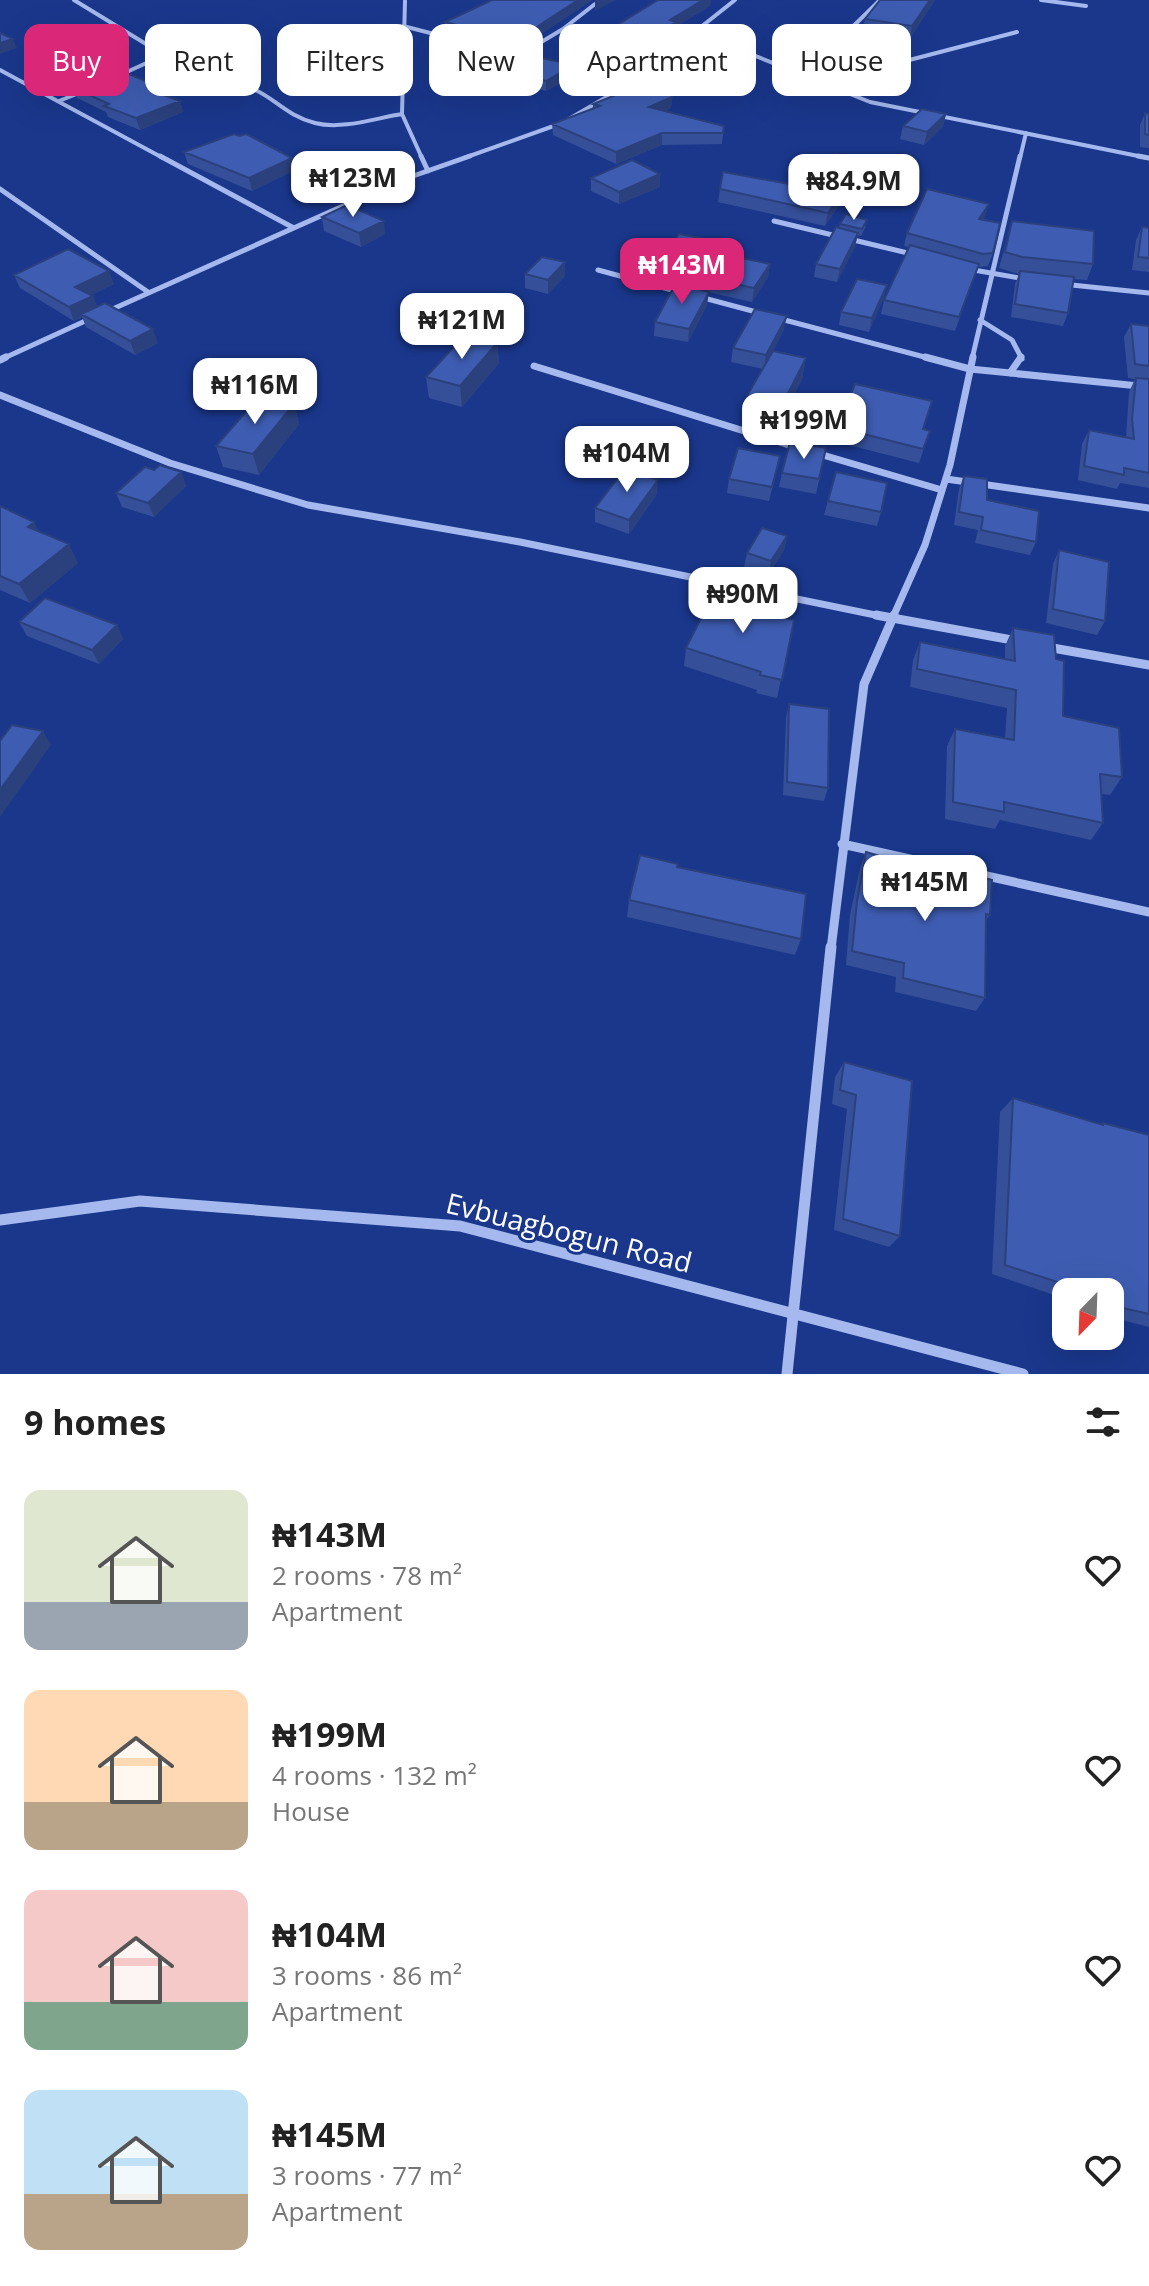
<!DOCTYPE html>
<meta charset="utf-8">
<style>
:root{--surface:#fff;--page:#f2f2f2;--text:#222;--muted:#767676;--accent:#db2777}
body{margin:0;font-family:"Open Sans",sans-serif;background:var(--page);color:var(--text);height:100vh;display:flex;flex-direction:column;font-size:30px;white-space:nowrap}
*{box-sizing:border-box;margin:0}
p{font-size:26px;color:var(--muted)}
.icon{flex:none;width:44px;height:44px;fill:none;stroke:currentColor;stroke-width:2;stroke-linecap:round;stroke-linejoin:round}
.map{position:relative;height:1374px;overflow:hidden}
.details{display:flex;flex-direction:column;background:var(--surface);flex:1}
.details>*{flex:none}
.banner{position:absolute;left:24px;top:24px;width:1102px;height:72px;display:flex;gap:16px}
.needle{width:52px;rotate:203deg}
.controls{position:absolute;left:1052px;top:1278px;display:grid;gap:16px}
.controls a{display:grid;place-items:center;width:72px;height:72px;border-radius:16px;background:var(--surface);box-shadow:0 8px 32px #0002;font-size:40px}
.price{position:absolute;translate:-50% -68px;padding:0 18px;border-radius:16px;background:#fff;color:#222;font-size:26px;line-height:52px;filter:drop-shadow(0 2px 4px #0008)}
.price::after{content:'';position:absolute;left:50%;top:48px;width:24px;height:18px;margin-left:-12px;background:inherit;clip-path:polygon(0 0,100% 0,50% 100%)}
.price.on{background:var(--accent);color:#fff}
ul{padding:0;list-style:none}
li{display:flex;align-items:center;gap:24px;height:200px;padding:0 24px}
li span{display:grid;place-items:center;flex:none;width:224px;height:160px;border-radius:16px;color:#555}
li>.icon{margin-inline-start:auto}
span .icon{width:96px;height:96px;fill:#fffc;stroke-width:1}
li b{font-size:34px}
h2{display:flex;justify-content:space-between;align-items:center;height:96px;padding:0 24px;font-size:34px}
.tag{padding:0 28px;border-radius:16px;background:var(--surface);box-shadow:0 8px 32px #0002;font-size:28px;line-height:72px}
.tag.on{background:var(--accent);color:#fff}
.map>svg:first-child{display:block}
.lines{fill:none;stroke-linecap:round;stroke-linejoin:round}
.minor-far4{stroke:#a5b9ee;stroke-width:4}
.minor-far3{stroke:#a5b9ee;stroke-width:5}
.minor-far2{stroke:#a5b9ee;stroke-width:7}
.minor-far1{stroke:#a5b9ee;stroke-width:9}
.minor{stroke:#a5b9ee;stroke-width:11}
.wall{fill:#355099}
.shaded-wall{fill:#2b417d}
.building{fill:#3e5db2;stroke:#2b417d;stroke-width:2}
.labels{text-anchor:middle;stroke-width:6;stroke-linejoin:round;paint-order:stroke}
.near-street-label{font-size:28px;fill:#fff;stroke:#1a378c}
</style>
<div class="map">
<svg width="1149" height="1374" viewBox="0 0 1149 1374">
<rect width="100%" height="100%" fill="#1a378c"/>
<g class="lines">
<!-- minor-far4 -->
<path class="minor-far4" d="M74,0l90,55 -46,21
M1041,0l45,6
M405,1l-3,113 20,44
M403,26l113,29
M696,32l174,70 278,56
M518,56l45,-27 32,-25
M564,68l65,16
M787,68l50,-26 43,-42
M0,70l163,88
M821,83l196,-51
M213,86c53,-9 59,26 102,37 27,7 61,-5 87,-9
M59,101l25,-10
M464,158l98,-35 67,-39 106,-84
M1020,158l6,-25"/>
<!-- minor-far3 -->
<path class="minor-far3" d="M160,156l132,71
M421,156l7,15
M1138,156l11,2
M0,189l148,103
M774,221l142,34
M968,269l57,10
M598,270l85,23
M1062,284l87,9
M700,297l60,16
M106,312l293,-131 71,-25
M777,318l155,41
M980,320l32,20 10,19
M2,359l92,-42
M972,359l48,-203"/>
<!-- minor-far2 -->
<path class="minor-far2" d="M925,357l45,12 179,18
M0,360l6,-3
M534,366l265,82
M1010,373l11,-16
M0,395l170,68 138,42 212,37 365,75
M816,453l126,37
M946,479l203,29
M893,617l32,-72 25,-80 23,-108"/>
<!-- minor-far1 -->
<path class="minor-far1" d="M876,615l142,26
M1047,647l102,18
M842,844l307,68
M831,949l33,-265 30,-69"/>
<!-- minor -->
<path class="minor" d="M0,1220l140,-19 320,25 563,148
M787,1374l44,-427"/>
</g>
<!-- wall -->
<path class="wall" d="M592,0l-75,50 -71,-18 -1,-10z
M880,0h55l-25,38 -47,-8 2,-11z
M710,6l-35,21v5l-46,32 -43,-9v-11z
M104,62l4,11 72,28 3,11 -43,18 -32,-13 -2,-5 -29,-14 -3,-9 -9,4 -12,-6 -4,-12z
M488,65l86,10 -28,16 -58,-16z
M631,95l41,2 -1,11 -6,3 59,15 -2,18 -60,1 -46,19 -63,-29 -1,-11 41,-15v-5z
M1145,113l4,1v34l-9,-1v-22z
M946,114l-3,12 -19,19 -24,-6 3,-13z
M184,152l111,18 -43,21 -64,-27z
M863,160l-2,12 -36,54 -107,-24 2,-13 91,-1z
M591,178l69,9 -41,17 -28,-13z
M989,204l-6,16 10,33 -5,13 -10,1 -23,64 -74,-17 3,-14 25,-53 -5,-1 3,-13z
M322,217l63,17 -24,13 -37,-16z
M1012,221l81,43 -6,16 -13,-1 -6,34 -5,13 -52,-9 4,-33 4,-10 -20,-6z
M840,224l26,2 -5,10 -3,-1 -3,11 -18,36 -23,-5 2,-13 23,-36z
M1142,227l7,1v44l-17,-2 4,-30z
M701,238l-1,11 70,15 -2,13 -16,25 -44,-10 -1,13 -19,37 -34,-6 1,-14 26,-38v-6l-22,-5 1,-13z
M525,274l40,2 -17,18 -23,-6z
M14,275l100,9 -23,11 2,1 4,11 61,36 -23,12 -49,-28 -4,-10 -8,4 -54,-33z
M887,285l-4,14 -14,33 -30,-7 2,-13z
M1131,324l18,2v162l-29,-5 -3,6 -39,-9 4,-36 7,-14 37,8 3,-46 6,-13 -7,-1 -4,-41z
M784,329l-11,22 33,7 -4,21 -24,47 -34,-9 3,-21 16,-27 -32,-7 2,-14z
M497,343l2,20 -37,44 -33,-9 -3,-21z
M847,403l83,28 -11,32 -82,-21 3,-14 5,-11h-2z
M294,404l5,20 -40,51 -36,-8 -7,-21z
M826,448l-10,46 -37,-7 3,-14z
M780,456l-11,45 -42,-8 2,-14z
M154,470l27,2 5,14 -32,31 -32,-10 -6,-14z
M836,472l45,40 -4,14 -53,-11z
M964,476l23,24 49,42 -6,13 -55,-12 3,-13 -24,-5 5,-36z
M657,494l-28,40 -34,-12v-14z
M0,506l39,26 39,31 -48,40 -30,-13z
M787,536l-3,14 -16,25 -24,-8 3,-14z
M1059,550l46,71 -8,14 -51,-12 7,-59z
M754,611l40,9 -17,78 -21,-5 1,-3 -73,-24 2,-18z
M19,622l98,3 6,14 -24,25 -72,-28z
M1013,628l43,31 7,57 59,61 -12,18 -9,-1 2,29 -12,17 -91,-20 -5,9 -50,-10 2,-73 8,-17 50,9 2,-30 -97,-21 3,-27 7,-18 85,17v-13z
M789,704l39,84 -4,13 -41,-6 3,-77z
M866,852l71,21 4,-7 49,49 -4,5 -1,78 -9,13 -81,-19 1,-15 -50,-12 4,-50 10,-47z
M677,867l124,72 -6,16 -168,-38 2,-17z
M844,1062l68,19 -12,155 -11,11 -55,-17 13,-121 -15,-5 3,-27z
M1013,1098l88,26 2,-1 46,12v192l-39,-10v-25h-44v7l-74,-25 8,-162z"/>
<!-- shaded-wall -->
<path class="shaded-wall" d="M578,0h14l-75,50v-10z
M597,0h19l-21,11v-10z
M703,0h8l-1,6 -35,21v5l-46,32 1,-11 40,-33z
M930,0h5l-25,38 2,-12z
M13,39l4,9 -17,6v-11z
M104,62l4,12 -43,19 -4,-12z
M574,65v10l-28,16v-10z
M167,90l3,11 -12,-8z
M672,97l-1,11 -22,10v-11z
M180,101l3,11 -43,18 -4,-12z
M946,114l-3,12 -19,19 3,-13z
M662,133v12l-46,19v-12z
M292,158l3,12 -43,21 -3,-13z
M863,160l-2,12 -36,54 3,-13z
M660,174v13l-41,17v-12z
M989,204l-4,13 -10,15 4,-13z
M384,221l1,13 -24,13 -2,-14z
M858,233l-3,13 -18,36 3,-13z
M565,262v14l-17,18v-14z
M770,264l-2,13 -16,25 2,-14z
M109,271l5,13 -34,16 -5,-13z
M887,285l-4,14 -14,33 3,-14z
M709,292l-2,13 -19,37 1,-13z
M93,296l5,14 -17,4 1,3 -8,4 -5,-14z
M787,316l-3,13 -20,40 2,-14z
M153,329l5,14 -23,12 -5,-14z
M497,343l2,20 -37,44 -2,-21z
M806,358l-4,21 -24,47 4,-21z
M294,404l5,20 -40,51 -6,-21z
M181,472l5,14 -32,31 -6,-14z
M658,480l-1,14 -28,40v-14z
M34,522l10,19 -16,-14z
M787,536l-3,14 -16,25 3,-14z
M69,544l9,19 -48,40 -11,-19z
M117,625l6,14 -24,25 -7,-14z
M43,731l8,14 -51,72v-27z"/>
<!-- building -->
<path class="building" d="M492,0h86l-61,40 -72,-18z
M658,0h45l-33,20 6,2 -46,31 -44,-9z
M880,0h50l-18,26 -47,-7z
M0,33l13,6 -13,4z
M509,51l65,14 -28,16 -58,-16z
M97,59l7,3 -43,19 -12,-6z
M117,69l50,21 -9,3 22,8 -44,17 -32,-12 5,-2 -35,-16z
M666,82l6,15 -23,10 75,19 -1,7h-61l-46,19 -64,-28 48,-18 -7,-2 30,-12 8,3z
M922,109l24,5 -19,18 -24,-6z
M1145,113l4,1v21l-4,-1z
M234,134l5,2 7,-2 46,24 -43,20 -65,-26z
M836,154l27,6 -35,53 -108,-24 3,-17 88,16z
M632,160l28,14 -41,18 -28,-14z
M927,189l62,15 -10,15 21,4 -7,30 -10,1 -76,-21z
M347,205l37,16 -25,12 -37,-16z
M846,214l21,6 -5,9 -22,-5z
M1012,221l82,10 -1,33 -71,-7 -17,-5z
M836,227l22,6 -18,36 -24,-5z
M1142,227l7,1v30l-11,-1z
M679,234l22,4 -6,10 75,16 -16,24 -72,-15 4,-7 -26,-6z
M910,245l69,19 -20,53 -75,-17z
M68,249l41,22 -34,16 18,9 -24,11 -55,-32z
M542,257l23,5 -17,18 -23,-6z
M1020,271l54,6 -6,36 -53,-9z
M857,279l30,6 -15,33 -31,-6z
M676,283l33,9 -20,37 -34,-7z
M105,303l48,26 -23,12 -49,-27z
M755,309l32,7 -21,39 -33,-7z
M1131,324l18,2v40l-14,-2z
M465,335l32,8 -37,43 -34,-9z
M773,351l33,7 -24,47 -35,-9z
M1136,378l13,1v94l-25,-5v7l-40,-9 5,-36 45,9 -2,-20z
M855,384l77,17 -9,28 7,2 -7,18 -83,-21 11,-24 -4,-1z
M259,397l35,7 -41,50 -37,-8z
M790,442l36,6 -7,31 -37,-6z
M738,448l42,8 -8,31 -43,-8z
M160,465l21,7 -33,31 -32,-10 29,-26 9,3z
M625,469l33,11 -29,40 -34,-12z
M836,472l51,11 -6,29 -53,-11z
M964,476l23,3v21l52,11 -3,31 -55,-12 2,-13 -24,-5z
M0,506l34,16 -6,5 41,17 -50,40 -19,-8z
M762,528l25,8 -16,25 -24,-8z
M1059,550l50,12 -4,59 -52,-12z
M716,589l40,12 -5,10 43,9 -12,60 -22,-5 1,-3 -75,-24z
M45,598l72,27 -25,25 -73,-28z
M1013,628l41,7 2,24 8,2 -1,55 56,12 3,49 -22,-3 3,49 -99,-21v10l-51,-10 2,-73 59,11 2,-50 -99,-21 3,-27 95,19z
M789,704l40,5 -1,79 -41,-6z
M12,725l31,6 -43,59v-49z
M866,852l74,22 1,-8 51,14 -2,35 -4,-1 -1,84 -82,-20 1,-15 -52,-12 5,-50z
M640,855l38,9 -1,3 129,27 -5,45 -172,-39z
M844,1062l68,19 -12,155 -57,-17 13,-124 -16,-5z
M1013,1098l90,27v-2l46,12v179l-39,-9v-13h-22l-83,-27z"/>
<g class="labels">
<!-- near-street labels -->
<g class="near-street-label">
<text transform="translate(569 1233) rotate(14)" y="10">Evbuagbogun Road</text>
</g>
</g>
</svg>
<div class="controls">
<a><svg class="needle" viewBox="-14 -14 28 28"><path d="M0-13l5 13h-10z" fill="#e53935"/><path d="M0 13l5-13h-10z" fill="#767676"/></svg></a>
</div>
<b class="price" style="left:353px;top:219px">₦123M</b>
<b class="price" style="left:854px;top:222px">₦84.9M</b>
<b class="price on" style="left:682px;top:306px">₦143M</b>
<b class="price" style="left:462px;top:361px">₦121M</b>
<b class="price" style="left:255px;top:426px">₦116M</b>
<b class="price" style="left:804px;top:461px">₦199M</b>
<b class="price" style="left:627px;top:494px">₦104M</b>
<b class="price" style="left:743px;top:635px">₦90M</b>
<b class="price" style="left:925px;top:923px">₦145M</b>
<div class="banner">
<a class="tag on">Buy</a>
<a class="tag">Rent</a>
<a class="tag">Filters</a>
<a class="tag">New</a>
<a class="tag">Apartment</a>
<a class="tag">House</a>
</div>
</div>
<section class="details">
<h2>9 homes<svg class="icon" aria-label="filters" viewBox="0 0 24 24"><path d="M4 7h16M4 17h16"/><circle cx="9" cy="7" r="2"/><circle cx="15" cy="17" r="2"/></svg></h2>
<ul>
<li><span style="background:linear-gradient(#dfe7d0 70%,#9aa5b1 0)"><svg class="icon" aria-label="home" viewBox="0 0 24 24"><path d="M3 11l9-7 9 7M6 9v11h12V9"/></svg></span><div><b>₦143M</b><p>2 rooms · 78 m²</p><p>Apartment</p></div><svg class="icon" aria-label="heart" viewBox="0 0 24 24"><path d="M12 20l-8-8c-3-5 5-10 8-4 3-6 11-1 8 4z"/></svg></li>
<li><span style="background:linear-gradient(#ffd9b3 70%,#b9a48a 0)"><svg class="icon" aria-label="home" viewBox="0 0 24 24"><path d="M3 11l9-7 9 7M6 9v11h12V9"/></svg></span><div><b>₦199M</b><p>4 rooms · 132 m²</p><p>House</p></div><svg class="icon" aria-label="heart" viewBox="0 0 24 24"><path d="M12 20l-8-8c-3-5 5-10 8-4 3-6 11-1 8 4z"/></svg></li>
<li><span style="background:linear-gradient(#f6c9c9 70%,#7fa58c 0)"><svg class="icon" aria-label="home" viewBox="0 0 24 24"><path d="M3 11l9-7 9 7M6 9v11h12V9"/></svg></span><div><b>₦104M</b><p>3 rooms · 86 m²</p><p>Apartment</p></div><svg class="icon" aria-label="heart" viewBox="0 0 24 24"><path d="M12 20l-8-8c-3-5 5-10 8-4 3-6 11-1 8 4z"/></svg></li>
<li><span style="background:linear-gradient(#bfe0f5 65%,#b9a48a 0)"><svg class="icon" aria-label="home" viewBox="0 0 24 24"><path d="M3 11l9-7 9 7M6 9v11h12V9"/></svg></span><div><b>₦145M</b><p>3 rooms · 77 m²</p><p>Apartment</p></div><svg class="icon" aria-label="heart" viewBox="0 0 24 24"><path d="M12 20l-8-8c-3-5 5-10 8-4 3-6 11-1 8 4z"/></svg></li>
</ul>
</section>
